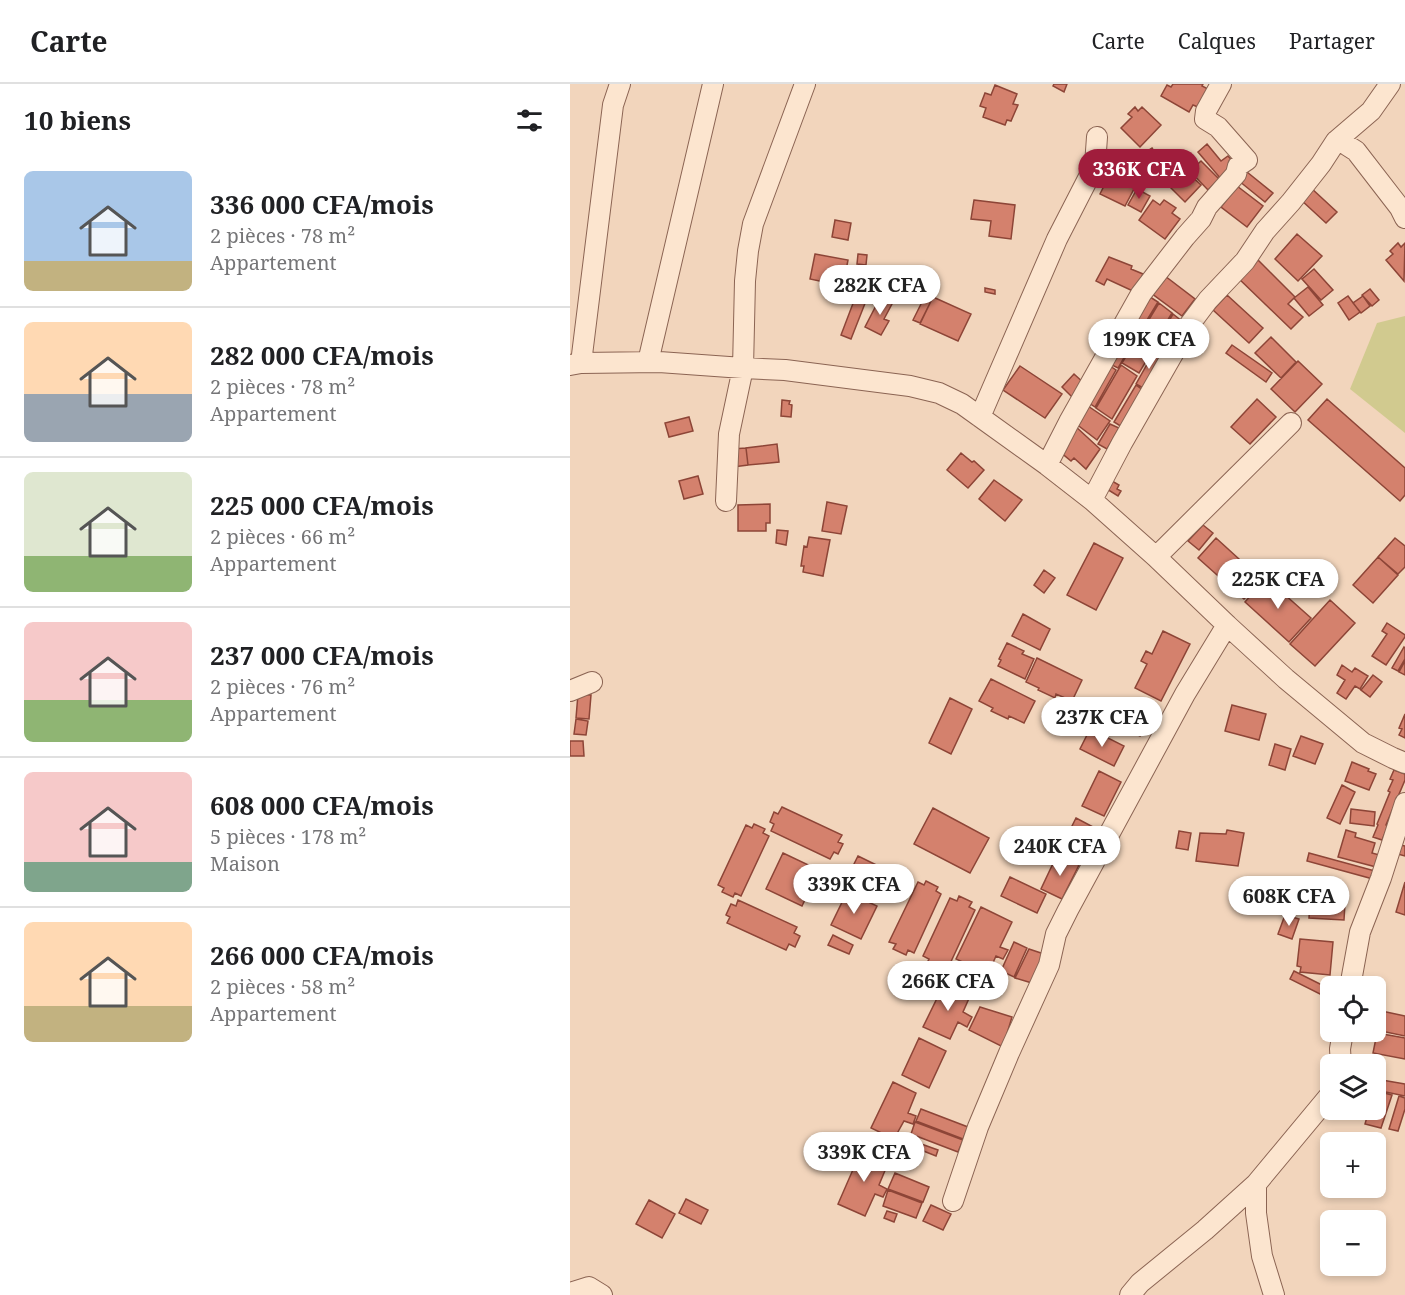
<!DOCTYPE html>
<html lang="fr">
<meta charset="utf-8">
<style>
:root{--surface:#fff;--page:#f6f6f6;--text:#202124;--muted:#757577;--line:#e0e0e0;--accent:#a01d3c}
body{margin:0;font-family:"Noto Serif",serif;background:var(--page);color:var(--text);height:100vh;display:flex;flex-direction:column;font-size:22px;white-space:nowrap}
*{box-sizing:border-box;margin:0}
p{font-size:20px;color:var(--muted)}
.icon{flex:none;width:33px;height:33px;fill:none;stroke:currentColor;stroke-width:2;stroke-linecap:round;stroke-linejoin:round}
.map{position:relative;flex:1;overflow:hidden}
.sheet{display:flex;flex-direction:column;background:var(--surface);width:570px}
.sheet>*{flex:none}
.tools{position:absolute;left:750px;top:892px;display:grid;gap:12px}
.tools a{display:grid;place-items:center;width:66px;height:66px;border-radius:9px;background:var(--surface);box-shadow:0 3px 9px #0003;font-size:30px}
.price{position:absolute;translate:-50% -51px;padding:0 14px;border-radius:21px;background:#fff;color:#222;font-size:20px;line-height:39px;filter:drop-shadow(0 2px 3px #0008)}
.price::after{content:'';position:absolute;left:50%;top:36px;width:18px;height:14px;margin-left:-9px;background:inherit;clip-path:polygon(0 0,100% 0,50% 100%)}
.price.active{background:var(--accent);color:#fff}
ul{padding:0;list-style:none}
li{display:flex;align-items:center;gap:18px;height:150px;padding:0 24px}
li+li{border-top:2px solid var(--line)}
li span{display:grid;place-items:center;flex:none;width:168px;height:120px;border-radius:9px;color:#555}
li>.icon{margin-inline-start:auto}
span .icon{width:72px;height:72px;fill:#fffc;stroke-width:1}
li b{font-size:26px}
h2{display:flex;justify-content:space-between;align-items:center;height:72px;padding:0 24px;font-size:26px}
header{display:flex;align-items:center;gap:36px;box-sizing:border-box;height:84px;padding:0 30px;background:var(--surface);border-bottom:2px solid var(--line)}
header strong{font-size:28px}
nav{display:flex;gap:33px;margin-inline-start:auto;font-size:21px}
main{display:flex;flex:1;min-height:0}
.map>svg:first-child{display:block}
.green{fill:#d1ca8f}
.building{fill:#d4816d;stroke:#8d4537;stroke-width:1.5}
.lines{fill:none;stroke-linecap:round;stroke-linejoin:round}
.minor-casing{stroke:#8b6453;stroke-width:22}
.minor{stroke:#fce5cf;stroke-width:20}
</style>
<header>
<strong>Carte</strong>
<nav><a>Carte</a><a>Calques</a><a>Partager</a></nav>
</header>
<main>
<section class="sheet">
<h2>10 biens<svg class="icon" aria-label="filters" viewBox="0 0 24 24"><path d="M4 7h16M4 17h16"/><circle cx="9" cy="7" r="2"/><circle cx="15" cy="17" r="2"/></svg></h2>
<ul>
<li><span style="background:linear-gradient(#a9c7e8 75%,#c2b280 0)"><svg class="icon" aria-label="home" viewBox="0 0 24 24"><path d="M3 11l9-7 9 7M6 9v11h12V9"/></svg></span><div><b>336 000 CFA/mois</b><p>2 pièces · 78 m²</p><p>Appartement</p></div></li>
<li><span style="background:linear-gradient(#ffd9b3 60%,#9aa5b1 0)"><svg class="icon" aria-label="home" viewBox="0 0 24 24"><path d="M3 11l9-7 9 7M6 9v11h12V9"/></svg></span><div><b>282 000 CFA/mois</b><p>2 pièces · 78 m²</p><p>Appartement</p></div></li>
<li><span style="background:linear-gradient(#dfe7d0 70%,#8fb573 0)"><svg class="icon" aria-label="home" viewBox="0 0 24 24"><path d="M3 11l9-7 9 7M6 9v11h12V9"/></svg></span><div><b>225 000 CFA/mois</b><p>2 pièces · 66 m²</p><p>Appartement</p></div></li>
<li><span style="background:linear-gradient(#f6c9c9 65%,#8fb573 0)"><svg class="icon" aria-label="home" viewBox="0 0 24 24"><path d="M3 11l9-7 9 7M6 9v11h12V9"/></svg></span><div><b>237 000 CFA/mois</b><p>2 pièces · 76 m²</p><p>Appartement</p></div></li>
<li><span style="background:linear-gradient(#f6c9c9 75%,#7fa58c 0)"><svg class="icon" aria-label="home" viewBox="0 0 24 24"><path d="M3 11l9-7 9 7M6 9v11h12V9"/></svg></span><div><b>608 000 CFA/mois</b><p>5 pièces · 178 m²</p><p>Maison</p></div></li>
<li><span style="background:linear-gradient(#ffd9b3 70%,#c2b280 0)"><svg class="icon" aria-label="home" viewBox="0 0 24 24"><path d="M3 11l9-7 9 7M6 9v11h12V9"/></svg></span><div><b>266 000 CFA/mois</b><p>2 pièces · 58 m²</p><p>Appartement</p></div></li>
</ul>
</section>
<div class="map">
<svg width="835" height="1211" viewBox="0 0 835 1211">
<rect width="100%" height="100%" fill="#f2d5bc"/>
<!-- green -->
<path class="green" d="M835,232v117l-55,-44 27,-66z"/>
<!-- building -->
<path class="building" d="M484,0h13l-3,8 -11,-6z
M603,0h30l-1,2 6,3 -10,18 -5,-2 -4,7 -28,-16 6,-11 4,2z
M425,1l22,9 -4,10 5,1 -7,16 -4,-1 -2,5 -22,-8 3,-9 -6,-2 5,-13 6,2z
M565,23l3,4 4,-4 19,18 -21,22 -19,-19 11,-11 -4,-3z
M637,60l14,17 7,-5 9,10 -16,13 -23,-27z
M582,64l6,10 -6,4 -6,-10z
M631,77l18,18 -11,11 -18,-19z
M610,80l4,4 -15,16 -4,-4z
M615,86l16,15 -16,17 -16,-16z
M677,88l26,21 -8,9 -26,-21z
M540,90l25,13 -10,19 -25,-12z
M667,102l26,20 -16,21 -26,-20z
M740,103l27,25 -11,11 -26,-24z
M567,105l13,7 -9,16 -13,-7z
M404,116l41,5 -4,34 -22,-3 2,-15 -20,-2z
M583,116l7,5 4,-5 12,8 -4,5 8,6 -15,20 -26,-19z
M265,136l16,3 -3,17 -16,-3z
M727,150l25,22 -24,25 -23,-22z
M828,159l3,4 4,-4 -1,38 -18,-21 7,-6 -3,-3z
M245,170l33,6 -5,26 -33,-7z
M288,170l9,1 -1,10 -9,-1z
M684,172l41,41 -7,7 15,13 -12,12 -56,-54z
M539,173l23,9 -1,3 12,5 -8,18 -28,-13 -3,6 -8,-4z
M280,183l7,2 -3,9 -7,-2z
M744,185l19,21 -12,10 -19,-21z
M287,187l18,7 -24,61 -10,-4 19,-50 -8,-3z
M595,192l30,23 -13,17 -31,-23z
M738,203l15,18 -14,11 -15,-18z
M415,204l10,2v4l-10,-2z
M800,205l9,11 -7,6 -10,-11z
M356,210l7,3 -13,26 -7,-3z
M577,211l11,7 -17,28 -10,-7z
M657,211l36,33 -14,15 -36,-33z
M311,212l12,6 -9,17 5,2 -8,14 -16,-8z
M778,212l12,16 -11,8 -11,-17z
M793,212l7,10 -9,7 -8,-10z
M363,213l38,17 -13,27 -38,-17z
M589,219l13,10 -12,20 -1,-1 -5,8 -12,-9z
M603,230l10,8 -16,28 -8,-7 4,-8 -1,-2z
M558,246l9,5 -19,33 -10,-5z
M701,253l25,25 -15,16 -26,-25z
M567,254l17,10 -15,25 -17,-10z
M662,261l40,28 -6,9 -40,-29z
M584,268l9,4 -18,33 -9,-5z
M728,277l24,23 -27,28 -24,-23z
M537,280l9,6 -21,37 -9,-6z
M551,281l16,11 -25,43 -16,-11z
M450,282l42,28 -17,24 -42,-28z
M504,290l11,10 -12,14 -11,-11z
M566,301l8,6 -22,36 -8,-5z
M687,315l19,18 -26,27 -19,-17z
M757,315l78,69v27l-5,6 -92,-81z
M212,316l8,1 -1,3 3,1 -1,12 -10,-1z
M515,320l25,17 -13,19 -22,-17z
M119,333l4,14 -24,6 -4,-14z
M540,340l9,4 -12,21 -9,-5z
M504,341l26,24 -14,20 -12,-11 -3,3 -12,-10z
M207,360l2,18 -31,3 -2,-17z
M176,364l2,17 -15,2 -2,-18z
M391,369l11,9 2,-1 10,9 -16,18 -21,-18z
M128,392l5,18 -19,5 -5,-18z
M424,396l28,20 -17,21 -26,-22z
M542,397l7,4 -2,4 4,2 -3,5 -16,-10z
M257,418l20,4 -6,28 -19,-3z
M200,420v19h-4v8h-28v-26z
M633,441l10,8 -14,17 -11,-9z
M207,446l11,1 -2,14 -10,-2z
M239,453l21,3 -7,36 -20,-4 1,-6h-3l3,-20 3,1z
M646,454l46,42 -18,19 -46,-41z
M825,454l10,8v21l-7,7 -20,-17z
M524,459l29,15 -27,52 -29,-15z
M808,473l20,18 -25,28 -20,-18z
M474,486l11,8 -11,15 -10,-8z
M696,494l45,40 -22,24 -44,-40z
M760,516l25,23 -40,43 -25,-22z
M453,530l27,15 -10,21 -28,-14z
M817,539l18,12v2l-19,28 -14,-9 15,-22 -5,-3z
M593,547l27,13 -29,57 -26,-13 12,-24 -6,-3 5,-10 6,3z
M437,559l17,8 -2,3 12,5 -9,20 -27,-13 3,-6 -2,-1z
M834,563l1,1v11l-7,12 -6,-3z
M467,574l45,22 -10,21 -16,-7 -1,4 -17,-8 1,-2 -13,-6z
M835,577v14l-6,-3z
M772,581l10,7 3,-4 13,8 -8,13 -5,-3 -9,13 -9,-6 8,-13 -8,-5z
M803,591l9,7 -12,15 -9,-7z
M421,595l44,22 -11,22 -15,-7 -1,3 -17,-8 2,-3 -14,-7z
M8,610l13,1 -2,24 -13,-1z
M380,614l22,11 -21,45 -22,-11z
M662,621l34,9 -7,26 -34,-9z
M559,624l20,8 -9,20 -20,-9z
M835,630v24l-6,-3 3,-6 -3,-1z
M6,635l12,2 -2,14 -12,-1z
M520,645l34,17 -10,20 -34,-17z
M731,652l22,8 -8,20 -22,-8z
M0,657h13l1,15h-14z
M705,660l16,5 -6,21 -16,-5z
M782,678l17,7 -1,2 8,3 -7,16 -24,-9z
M824,686l11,4v6l-19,45 2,1 -6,14 -9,-3 5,-12 -1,-1 13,-32 -2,-1 5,-11 -3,-1z
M529,687l22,11 -17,34 -22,-10z
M772,701l13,7 -15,32 -13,-6z
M212,723l60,28 -4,7 5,2 -5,10 -4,-2 -4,7 -59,-28 3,-7 -4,-2 4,-10 4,2z
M363,724l56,30 -19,35 -56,-29z
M781,725l24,3 -1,14 -24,-3z
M506,734l21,11 -17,34 -21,-11z
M184,740l11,5 -2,4 6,3 -28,60 -6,-3 -2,4 -11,-5 2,-4 -6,-3 28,-60 6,3z
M657,746l17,3 -6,33 -42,-5 4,-28 26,1z
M776,746l10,3 -1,4 20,6 -3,10 11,3 -3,12 -42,-11z
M609,747l12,2 -3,17 -12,-2z
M826,760l9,2v10l-11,-3z
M213,769l36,17 -17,36 -36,-17z
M739,769l66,18 -2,8 -66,-18z
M487,771l22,10 -17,34 -21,-10z
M288,772l37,18 -13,28 -38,-18z
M440,793l36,17 -9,19 -36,-17z
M356,797l12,6 -2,4 5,3 -27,59 -6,-3 -2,5 -13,-6 3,-5 -7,-2 29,-60 6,3z
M835,798v33l-9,-3z
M277,808l30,14 -16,33 -30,-14z
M389,812l13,6 -3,5 6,3 -27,58 -6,-3 -3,6 -13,-6 3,-6 -6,-3 27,-58 7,3z
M168,816l59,27 -3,6 6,3 -5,11 -6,-3 -3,6 -59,-27 3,-6 -4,-2 5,-11 5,2z
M740,817l35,2 -1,17 -35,-2z
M411,823l31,15 -12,25 8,3 -5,9 -7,-3 -8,18 -32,-15z
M715,831l14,4 -7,20 -14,-5z
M263,851l20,10 -4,9 -21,-9z
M730,855l33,3 -3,33 -30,-3 1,-5 -4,-1z
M444,858l13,6 -13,29 -13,-6z
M459,865l15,5 -12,29 -17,-5z
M724,887l36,18v10l-40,-20z
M374,900l26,12 -7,16 9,5 -5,10 -9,-5 -8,17 -27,-12z
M410,923l32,10 -9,30 -34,-17z
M807,926l28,6v20l-29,-6z
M807,949l28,5v21l-32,-6z
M349,954l27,13 -17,37 -27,-13z
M806,995l29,5v12l-29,-6z
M323,998l23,11 -8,20 8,3 -3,8 -9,-3 -10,18 -23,-11z
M806,1007l16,4 -11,33 -16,-4 4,-14h7z
M829,1012l6,2v11l-7,22 -9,-2z
M351,1025l47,18 -5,12 -47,-18z
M345,1038l48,18 -5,12 -47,-18z
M343,1057l25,9 -2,6 -25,-10z
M292,1065l27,12 -10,24 8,4 -4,8 -8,-3 -10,22 -27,-12z
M325,1089l34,14 -6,15 -35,-13z
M318,1106l34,13 -6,15 -33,-12z
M116,1115l22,11 -7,14 -22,-11z
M79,1116l26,14 -13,24 -26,-14z
M361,1121l20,9 -8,16 -20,-9z
M317,1127l10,3 -3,8 -10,-4z"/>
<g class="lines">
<!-- minor casing -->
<g class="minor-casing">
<path id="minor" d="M766,57l35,-30 19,-27
M78,278l65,-278
M11,279l32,-258 7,-21
M0,281l11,-2 78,-1 84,6 42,2 125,16 29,7 23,11 85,61 45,35 64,57 71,68 59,54 77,64 30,15 12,5
M410,333l77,-178 38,-74 2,-28
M477,381l22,-43 72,-128 44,-57 16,-18 6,-12 29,-33 2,-8 9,-6 -29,-33 -13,-8 1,-8 15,-27
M522,416l30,-57 68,-119 18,-24 37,-39 20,-30 26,-29 30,-38 15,-23 9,3 11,7 44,57 5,10
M156,417l3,-67 14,-66 2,-87 3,-30 5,-27 52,-140
M586,473l135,-134
M0,607l22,-9
M780,903l10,-55 21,-54 24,-75
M771,981l-1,-16 3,-17
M686,1100v29l6,43 12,39
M383,1117l25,-74 31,-74 40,-88 7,-31 12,-24 117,-216 42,-69
M1,1211l2,-3 16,-5 13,8
M560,1211l10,-12 65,-53 51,-46 74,-89"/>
</g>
<!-- minor -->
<use href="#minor" class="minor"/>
</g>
</svg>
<div class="tools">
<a><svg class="icon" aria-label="locate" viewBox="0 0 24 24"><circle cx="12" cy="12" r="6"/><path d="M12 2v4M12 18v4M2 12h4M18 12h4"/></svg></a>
<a><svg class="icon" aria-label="layers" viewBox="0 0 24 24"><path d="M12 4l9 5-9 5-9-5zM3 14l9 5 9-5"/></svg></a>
<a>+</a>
<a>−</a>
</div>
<b class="price active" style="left:569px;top:116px">336K CFA</b>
<b class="price" style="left:310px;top:232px">282K CFA</b>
<b class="price" style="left:579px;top:286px">199K CFA</b>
<b class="price" style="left:708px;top:526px">225K CFA</b>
<b class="price" style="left:532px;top:664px">237K CFA</b>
<b class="price" style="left:490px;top:793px">240K CFA</b>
<b class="price" style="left:284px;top:831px">339K CFA</b>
<b class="price" style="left:719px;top:843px">608K CFA</b>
<b class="price" style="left:378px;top:928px">266K CFA</b>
<b class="price" style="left:294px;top:1099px">339K CFA</b>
</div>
</main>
